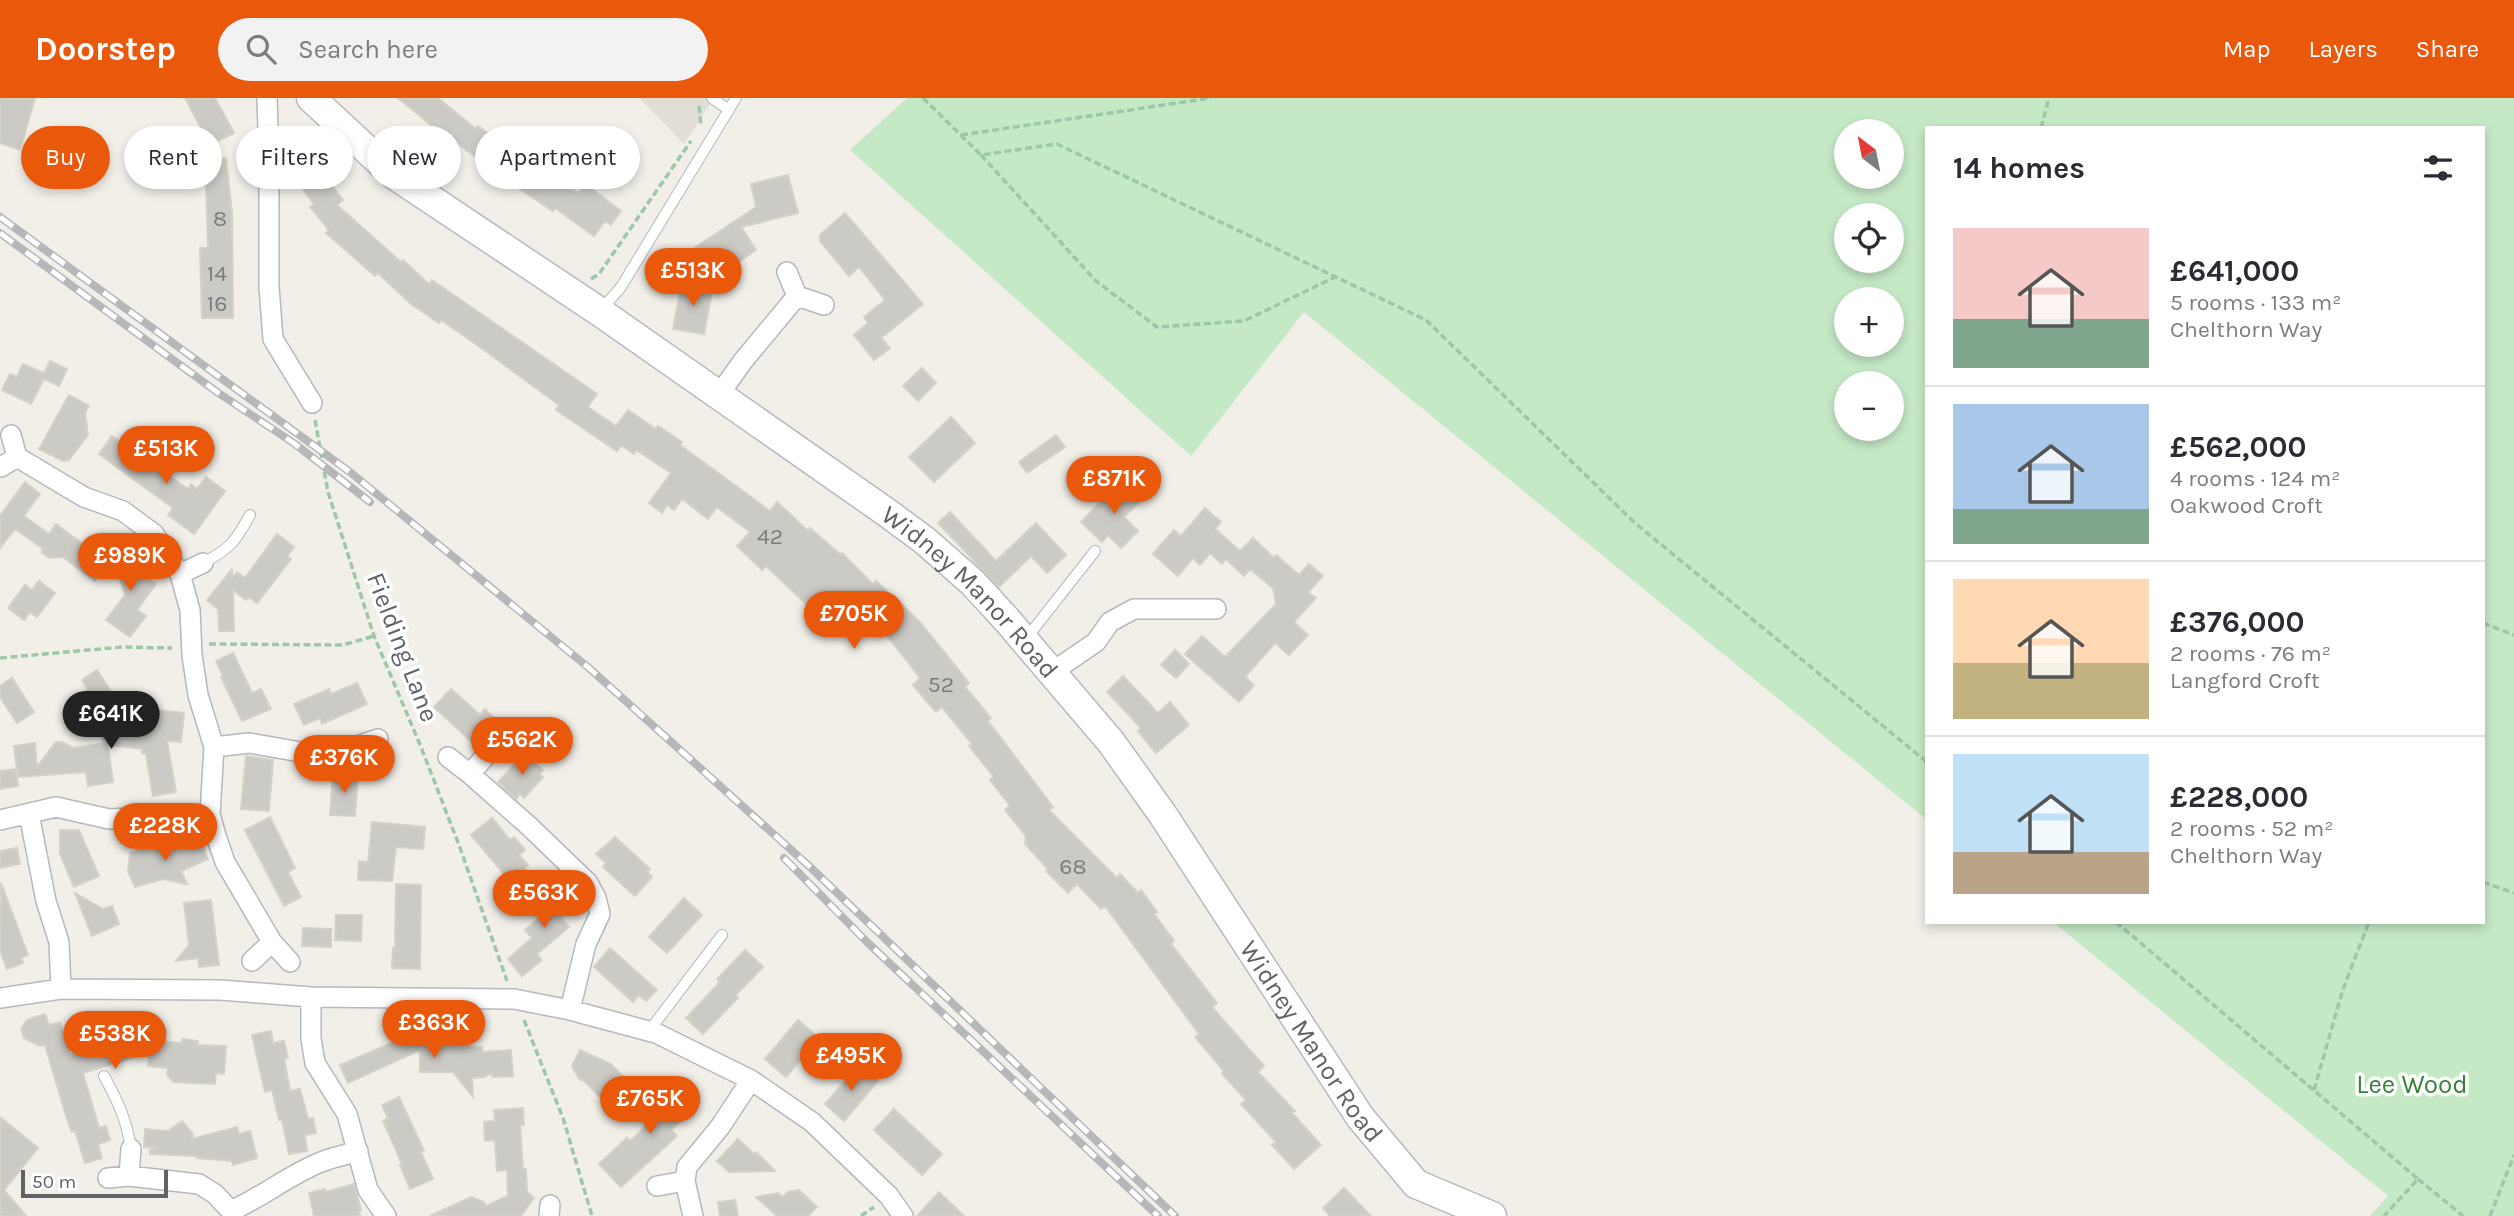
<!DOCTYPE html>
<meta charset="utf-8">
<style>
:root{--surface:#fff;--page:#f2f2f3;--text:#2b2b33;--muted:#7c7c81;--line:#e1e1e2;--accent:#ea580c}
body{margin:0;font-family:Karla,sans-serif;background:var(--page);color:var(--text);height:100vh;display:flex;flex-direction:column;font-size:26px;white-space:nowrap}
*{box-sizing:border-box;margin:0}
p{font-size:23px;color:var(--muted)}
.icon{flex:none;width:38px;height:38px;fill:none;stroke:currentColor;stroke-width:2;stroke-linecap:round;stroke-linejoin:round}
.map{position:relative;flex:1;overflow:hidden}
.sheet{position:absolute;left:1925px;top:28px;width:560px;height:798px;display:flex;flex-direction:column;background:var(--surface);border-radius:0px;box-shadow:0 4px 10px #0003}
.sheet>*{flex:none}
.hud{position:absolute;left:21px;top:28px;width:665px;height:63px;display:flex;gap:14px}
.needle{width:46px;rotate:328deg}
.controls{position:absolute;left:1834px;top:21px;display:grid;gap:14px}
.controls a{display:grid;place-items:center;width:70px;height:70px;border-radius:50%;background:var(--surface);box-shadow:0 4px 10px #0003;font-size:35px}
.scale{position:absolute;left:21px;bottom:18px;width:147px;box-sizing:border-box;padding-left:7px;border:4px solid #5f6368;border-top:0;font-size:19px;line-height:24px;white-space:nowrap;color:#5f6368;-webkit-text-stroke:5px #fff;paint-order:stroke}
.price{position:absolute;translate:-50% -60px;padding:0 16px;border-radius:24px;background:var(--accent);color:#fff;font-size:23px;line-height:46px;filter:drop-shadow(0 2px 4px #0008)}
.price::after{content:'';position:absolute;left:50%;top:42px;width:21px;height:16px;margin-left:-10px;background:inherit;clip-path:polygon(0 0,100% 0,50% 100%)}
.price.current{background:#222;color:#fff}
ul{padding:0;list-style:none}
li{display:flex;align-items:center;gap:21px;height:175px;padding:0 28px}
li+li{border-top:2px solid var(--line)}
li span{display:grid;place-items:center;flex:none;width:196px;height:140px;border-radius:0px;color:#555}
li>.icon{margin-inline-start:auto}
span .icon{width:84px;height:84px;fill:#fffc;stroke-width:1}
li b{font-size:30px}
h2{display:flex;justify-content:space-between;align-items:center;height:84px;padding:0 28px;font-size:30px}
.tag{padding:0 24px;border-radius:32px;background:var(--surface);box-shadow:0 4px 10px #0003;font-size:24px;line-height:63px}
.tag.current{background:var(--accent);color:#fff}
header{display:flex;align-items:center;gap:42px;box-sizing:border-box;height:98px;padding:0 35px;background:var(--accent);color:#fff}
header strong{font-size:33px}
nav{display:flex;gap:38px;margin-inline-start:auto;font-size:24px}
.search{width:490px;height:63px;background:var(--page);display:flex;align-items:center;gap:18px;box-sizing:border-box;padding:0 24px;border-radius:38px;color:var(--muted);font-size:26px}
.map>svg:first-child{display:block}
.education{fill:#e1ded6}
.green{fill:#c5e8c5;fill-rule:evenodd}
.building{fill:#cccac5;stroke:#d6d1c6;stroke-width:2}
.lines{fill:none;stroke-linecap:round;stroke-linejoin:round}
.lane-casing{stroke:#b5b8bc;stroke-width:12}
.street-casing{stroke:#b5b8bc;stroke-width:22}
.secondary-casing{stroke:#b6babf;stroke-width:31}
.path{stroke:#9cc7a9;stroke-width:3.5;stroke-dasharray:7 3.5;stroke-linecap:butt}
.lane{stroke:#fff;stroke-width:10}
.street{stroke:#fff;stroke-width:19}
.secondary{stroke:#fff;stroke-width:28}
.rail-casing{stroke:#b6b7b8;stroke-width:8}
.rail{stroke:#fff;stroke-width:5;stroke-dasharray:16;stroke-linecap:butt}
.labels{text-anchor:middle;stroke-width:7;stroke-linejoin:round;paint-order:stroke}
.number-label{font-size:23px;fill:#7a7d7f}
.street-label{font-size:26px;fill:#5f6368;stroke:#fff}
.park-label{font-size:26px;fill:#348238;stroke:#fff}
</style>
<header>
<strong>Doorstep</strong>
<div class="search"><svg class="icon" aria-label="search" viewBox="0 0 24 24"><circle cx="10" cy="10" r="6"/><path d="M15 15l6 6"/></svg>Search here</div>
<nav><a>Map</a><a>Layers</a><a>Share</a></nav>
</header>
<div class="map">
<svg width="2514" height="1118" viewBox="0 0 2514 1118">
<rect width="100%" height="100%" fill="#f1efe8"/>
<!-- education -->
<path class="education" d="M639,0h75l-30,46z"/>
<!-- green -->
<path class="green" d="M907,0h1607v1118h-144l18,-20 -335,-274h430v-794h-556v692l-623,-508 -113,144 -341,-306zM1846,33h46v46h-46zM1846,117h46v46h-46zM1846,201h46v46h-46zM1846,285h46v46h-46z"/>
<!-- building -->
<path class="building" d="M0,0h35l-15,52 -20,-7z
M185,0h30l19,35 -24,12z
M398,0h40l38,31 2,-3 53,40 3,-5 44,32 7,-9 36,27 -10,14 -6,-4 -11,15 -39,-28 -2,3 -44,-29 -55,-41 -2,1z
M226,60l6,54 1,106h-31l-2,-70h8l-2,-65 -3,-23z
M317,76l8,11 4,-3 14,18 -6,5 64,57 2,-2 26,24 3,-4 165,114 -9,13 28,19 12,-16 28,19 2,-3 24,16 -2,3 90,66 7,-9 31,29 2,-3 31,27 1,-2 31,31 3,-3 44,41 49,61 -4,4 26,31 -3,3 65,86 -4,3 68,68 3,-4 18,19 3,-3 16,22 -3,2 20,27 -3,3 46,59 -5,4 52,59 -6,6 37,39 -3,2 29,32 -27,24 -22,-24 4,-3 -35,-38 5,-4 -24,-26 2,-3 -29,-34 4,-3 -94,-128 -4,3 -24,-25 -9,9 -22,-22 2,-2 -23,-25 1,-8 -21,-26 5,-4 -20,-26 4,-3 -25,-31 3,-2 -30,-37 -6,5 -23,-27 7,-7 -35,-45 -4,4 -40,-37 -19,19 -56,-53 -4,4 -25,-24 13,-14 -33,-25 -9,12 -26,-20 -8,11 -7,-5 -5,8 -13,-10 22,-30 -35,-23 -2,4 -13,-9 -4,6 -61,-41 3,-5 -86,-63 -32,-22 -2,3 -28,-19 -33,-31 -3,3 -49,-43 3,-3 -19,-23 4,-3 -13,-17z
M788,77l10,38 -57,14 15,23 -43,30 -20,-31 63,-42 -5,-23z
M845,115l78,91 -42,34 9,10 -16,12 -20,-25 14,-12 -4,-6 21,-17 -26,-33 -10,9 -29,-35v-6z
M682,184l31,5 -9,47 -31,-5z
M50,263l17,8 -8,17 -15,-7 -13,25 -29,-14 8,-16 7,3 6,-13 21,9z
M922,270l14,15 -18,18 -15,-15z
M69,297l20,11 -4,7 3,22 -19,25 -6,1 -24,-12z
M951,319l24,26 -41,39 -25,-25z
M1056,337l9,12 -38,26 -8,-11z
M112,338l76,53 3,-5 6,5 9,-12 19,14 -31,43 -26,-19 5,-7 -74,-54z
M1121,383l20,19 -17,17 14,14 -17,17 -13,-13 -6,7 -21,-20z
M25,384l15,12 -16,22 25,18 7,-10 52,39 -13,18 -32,-24 -13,1 -8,-5v-5l-27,-19 -15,19v-32z
M1205,410l16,14 -6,7 25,22 13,-13 21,20 2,-3 23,20 10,-11 14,12 -15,16 8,6 -22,24 14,13 -19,20 -14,-12 -30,34 9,8 -15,17 -54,-48 17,-18 23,21 51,-53 -3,-16 -23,-19 -6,7 -18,-17 -4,5 -12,-11 -10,12 -7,-7 -15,18 -25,-22 21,-24 7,6z
M950,414l46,49 40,-38 30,32 -19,18 -16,-17 -32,31 -61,-64z
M277,436l17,13 -7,9 4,3 -34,44 -8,-6 -3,3 -13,-10 1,41h-15l-1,-22 -11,-9 25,-31v9l5,-6 8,6z
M124,449l16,12 -6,8 22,17 -19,26 9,6 -16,21 -24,-17 19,-25 -14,-45 7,5z
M39,483l16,12 -18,24 -7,-5 -6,8 -16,-12 17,-23 7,5z
M1175,552l14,14 -13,14 -15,-13z
M233,555l19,40 9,-4 10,20 -29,12 -21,-44 2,-1 -7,-15z
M97,572l17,26 -27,17v-25l-5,-8z
M1123,578l35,37 12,-11 19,23 -33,28 -18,-22 3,-3 -34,-36z
M12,580l22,34 -17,11 -17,-26v-11z
M357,585l10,21 -45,20 -2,-6 -16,7 -10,-21 35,-15 2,5z
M451,591l29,26 5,-6 12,12 -22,24 -41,-38z
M156,612l28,3 -3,29 -14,-1 9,51 -23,4 -7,-42 -4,-1v-4l-34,-4 5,37 -25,4 -2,-14 -68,5 -4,-31 21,-3 2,24 19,-25h6l11,6 32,-5 -17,-28 66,9z
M525,655l18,17 -4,4 4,3 -19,21 -4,-4 -4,5 -18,-17z
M246,658l27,4 -4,51 -28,-2z
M16,671l2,17 -18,3v-18z
M333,675l25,2 -3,41 -25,-1z
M270,719l25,51 -7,4 13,25 -17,9 -39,-76z
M492,720l18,22 4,-3 11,13 -6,5 9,10 -4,3 5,6 -15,12 -43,-51z
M372,724l53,5 -2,22 -27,-2 -4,34 -34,-1 1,-19 9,1z
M60,732h19l20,46 -25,11 -14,-33z
M615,739l35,32 -3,3 5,5 -17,19 -32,-29 3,-4 -10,-9z
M199,740l9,21 -27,12 6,13 -24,-5 -28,8 -7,-16 2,-18 17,-6 2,4 21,-8 3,6z
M17,750l3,16 -20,4v-17z
M1,785l27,72 -7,3 2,5 -16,6 -7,-19z
M396,786l25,1 -1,84 -28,-1 1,-20h2z
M574,790l8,11 -21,19 8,9 -32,27 5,6 -20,16 -14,-17 24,-21 -7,-8 16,-14 -6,-8 18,-16 7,8z
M75,795l28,16 9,-3 7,18 -27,12z
M684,800l18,17 -35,38 -18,-16z
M211,802l8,65 -20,2 -1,-9 -22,3 13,-16 -5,-42z
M336,817h26l-1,26 -26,-1z
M303,830l28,1v18l-29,-1z
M610,850l47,42 -11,11 -7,-6 -6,7 -39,-35z
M745,852l18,17 -28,29 3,2 -35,36 -17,-16 34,-36 -3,-3z
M45,916l4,11 11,-3 10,33 48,-13 -3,-10 15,-4 3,11 49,4v-4l16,2 -1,4 29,1 -2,28 -8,-1 -1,11 -42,-2 -6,-7 1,-7 -20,-2 1,-13 -66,20 16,55 7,-2 4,14 -12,4 4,14 -17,5 -10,-32 -3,1 -5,-13 -22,-74 -5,1 -16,-8 -3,-9 6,-9z
M798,922l21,18 -33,39 -21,-18z
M402,929h18v19l62,1v5l29,-2 2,26 -21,1v-4l-8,4 -12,1 1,19 -20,-25h-33v-22l-72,33 -8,-18 63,-27z
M271,933l2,12 11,-2 4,17h-4l6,33 10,-2 8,30 5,-1 3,15 -11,2 2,16 -18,3 -7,-34h-3l-7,-30 -7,2 -13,-57z
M580,952l31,14 23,24 -21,22 -29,-29 -5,-2 -7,-13z
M859,967l19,16 -34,40 -19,-17z
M682,984l18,20 -29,28 6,6 -56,51 -22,-23 28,-26 3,3 17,-16 -2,-26 10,9z
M399,999l25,54 -3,1 12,27 -23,10 -10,-24 2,-1 -19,-43 5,-3 -6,-13z
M523,1010l1,17h-4l3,44h3l1,23 7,6 -13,18h-91l41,-19 13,5 2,4 22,-10 -1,-26 -10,1 -2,-31 -10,1 -1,-19 11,-1 -1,-11z
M894,1011l48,45 -20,21 -48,-45z
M0,1019l38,31 -34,42 22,26h-26z
M182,1023l11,13 -1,5 45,-12 2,7 11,-3 7,27 -24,7 -1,-4 -35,-3v-2l-47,-2v-4l9,-2 -15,-1 1,-18 23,2z
M738,1041l16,15 2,-2 19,19 -46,1 -12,-11z
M354,1086l7,26 -2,1 1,5h-46l-5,-23 16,-4 1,3z
M1344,1090l27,28h-41l-7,-8z
M799,1092l18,17 -9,9h-31l-21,-19 22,-4 5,4 5,-5z
M939,1094l25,24h-47z
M735,1102l3,16h-18l-2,-14z"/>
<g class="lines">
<!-- lane casing -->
<g class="lane-casing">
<path id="lane" d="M712,0l17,12
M602,211l19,-22 115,-189
M203,465c28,-15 32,-21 47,-48
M1025,542l70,-89
M649,933l73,-96
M104,978c14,25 23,45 27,73"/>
</g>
<!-- street casing -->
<g class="street-casing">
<path id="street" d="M267,0l2,62v127l4,52 39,64
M787,174l10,24 27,9
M718,298l25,-35 54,-65
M11,337l6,22
M1,369l16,-10 67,40 39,14 31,23 26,40 10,36 2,45 6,40 16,52 -4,67 6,22 9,26 47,80 18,20
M180,476l23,-11
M1052,574l44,-30 14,-20 24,-13h82
M364,647l8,22
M214,649l35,-4 63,11 39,-6 27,-9
M448,659l22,17 60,53 58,56 8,15 4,16 -14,30 -16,66
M470,676l19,-22
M29,716l17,87 13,41 2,47
M0,722l56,-13 53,12 101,-5
M252,863l20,-19
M311,899v42l4,24 32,51 21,76 18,26
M0,900l61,-9 159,1 91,7 203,2 56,11 86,23 95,47 61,42 77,74 14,20
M131,1051l-2,27 70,8 16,10 16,17c31,-14 58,-36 90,-49 12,-5 25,-7 37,-11
M108,1080l21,-2
M685,1083l8,35
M657,1088l28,-5 2,-14 33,-40 31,-47
M549,1118l1,-11"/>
</g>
<!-- secondary casing -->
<g class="secondary-casing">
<g id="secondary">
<path id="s1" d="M311,0l82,76 207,138 286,200 38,28 48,42 35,38 104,122 52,73 197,302 56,67 76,32"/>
</g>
</g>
<!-- path -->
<path class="path" d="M923,0l58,57 76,-11 369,176 210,204 291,238
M699,8l2,20
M2041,30l8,-30
M961,37l250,-37
M981,57l115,126 61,46 87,-6 91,-44
M591,181l8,-5 92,-133
M315,322l13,72 46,144 47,111 38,98 48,136
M2483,525l31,12
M209,546l134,1 31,-9
M0,560l122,-11 50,1
M2483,784l31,11
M2116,824l302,257 -34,37
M524,922l39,98 29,98
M2314,992l29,-101 26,-67
M2418,1081l45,37
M861,1118l13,-9
M2490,1118l24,-61"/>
<!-- lane -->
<use href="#lane" class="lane"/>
<!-- street -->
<use href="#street" class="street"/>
<!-- secondary -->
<use href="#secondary" class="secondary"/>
<!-- rail casing -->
<g class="rail-casing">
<path id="rail" d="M0,119l350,255 239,196 220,198 366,350
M0,135l217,159 78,52 75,58
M784,760l83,84 291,274"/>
</g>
<!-- rail -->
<use href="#rail" class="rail"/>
</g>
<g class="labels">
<!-- number labels -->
<g class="number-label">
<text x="220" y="128">8</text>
<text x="217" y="183">14</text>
<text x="217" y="213">16</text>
<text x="770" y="446">42</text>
<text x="941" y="594">52</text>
<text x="1073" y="776">68</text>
</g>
<!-- street labels -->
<g class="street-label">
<text dy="9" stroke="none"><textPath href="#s1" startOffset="826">Widney Manor Road</textPath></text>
<text transform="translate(403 549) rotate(69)" y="9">Fielding Lane</text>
<text dy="9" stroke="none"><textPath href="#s1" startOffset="1393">Widney Manor Road</textPath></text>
</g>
<!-- park labels -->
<g class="park-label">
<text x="2412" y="995">Lee Wood</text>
</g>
</g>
</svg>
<div class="controls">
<a><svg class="needle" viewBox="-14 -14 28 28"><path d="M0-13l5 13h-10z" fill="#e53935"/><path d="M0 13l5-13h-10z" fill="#7c7c81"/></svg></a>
<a><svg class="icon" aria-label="locate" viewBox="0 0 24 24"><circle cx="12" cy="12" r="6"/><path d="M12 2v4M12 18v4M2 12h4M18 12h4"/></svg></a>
<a>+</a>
<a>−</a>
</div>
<div class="scale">50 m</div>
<b class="price" style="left:693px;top:210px">£513K</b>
<b class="price" style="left:166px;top:388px">£513K</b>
<b class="price" style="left:1114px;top:418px">£871K</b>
<b class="price" style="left:130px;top:495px">£989K</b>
<b class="price" style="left:854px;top:553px">£705K</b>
<b class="price current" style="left:111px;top:653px">£641K</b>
<b class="price" style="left:522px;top:679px">£562K</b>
<b class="price" style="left:344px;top:697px">£376K</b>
<b class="price" style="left:165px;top:765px">£228K</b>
<b class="price" style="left:544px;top:832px">£563K</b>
<b class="price" style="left:434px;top:962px">£363K</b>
<b class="price" style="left:115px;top:973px">£538K</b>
<b class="price" style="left:851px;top:995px">£495K</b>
<b class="price" style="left:650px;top:1038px">£765K</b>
<div class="hud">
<a class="tag current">Buy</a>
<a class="tag">Rent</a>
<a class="tag">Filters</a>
<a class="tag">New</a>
<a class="tag">Apartment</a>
</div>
<section class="sheet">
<h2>14 homes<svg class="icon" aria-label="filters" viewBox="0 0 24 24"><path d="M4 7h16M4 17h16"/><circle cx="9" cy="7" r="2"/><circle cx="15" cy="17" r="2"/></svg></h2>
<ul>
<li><span style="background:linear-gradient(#f6c9c9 65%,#7fa58c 0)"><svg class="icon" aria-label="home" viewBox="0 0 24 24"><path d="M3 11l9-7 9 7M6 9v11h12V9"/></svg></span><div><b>£641,000</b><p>5 rooms · 133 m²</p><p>Chelthorn Way</p></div></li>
<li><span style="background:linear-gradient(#a9c7e8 75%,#7fa58c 0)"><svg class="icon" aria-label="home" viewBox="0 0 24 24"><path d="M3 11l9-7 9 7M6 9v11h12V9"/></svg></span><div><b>£562,000</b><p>4 rooms · 124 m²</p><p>Oakwood Croft</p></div></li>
<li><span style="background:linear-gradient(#ffd9b3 60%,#c2b280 0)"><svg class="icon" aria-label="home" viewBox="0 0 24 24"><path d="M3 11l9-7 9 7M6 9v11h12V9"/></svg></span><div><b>£376,000</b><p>2 rooms · 76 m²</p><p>Langford Croft</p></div></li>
<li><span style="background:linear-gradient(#bfe0f5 70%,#b9a48a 0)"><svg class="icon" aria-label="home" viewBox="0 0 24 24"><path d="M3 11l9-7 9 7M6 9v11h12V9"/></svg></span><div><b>£228,000</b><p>2 rooms · 52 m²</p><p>Chelthorn Way</p></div></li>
</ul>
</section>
</div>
